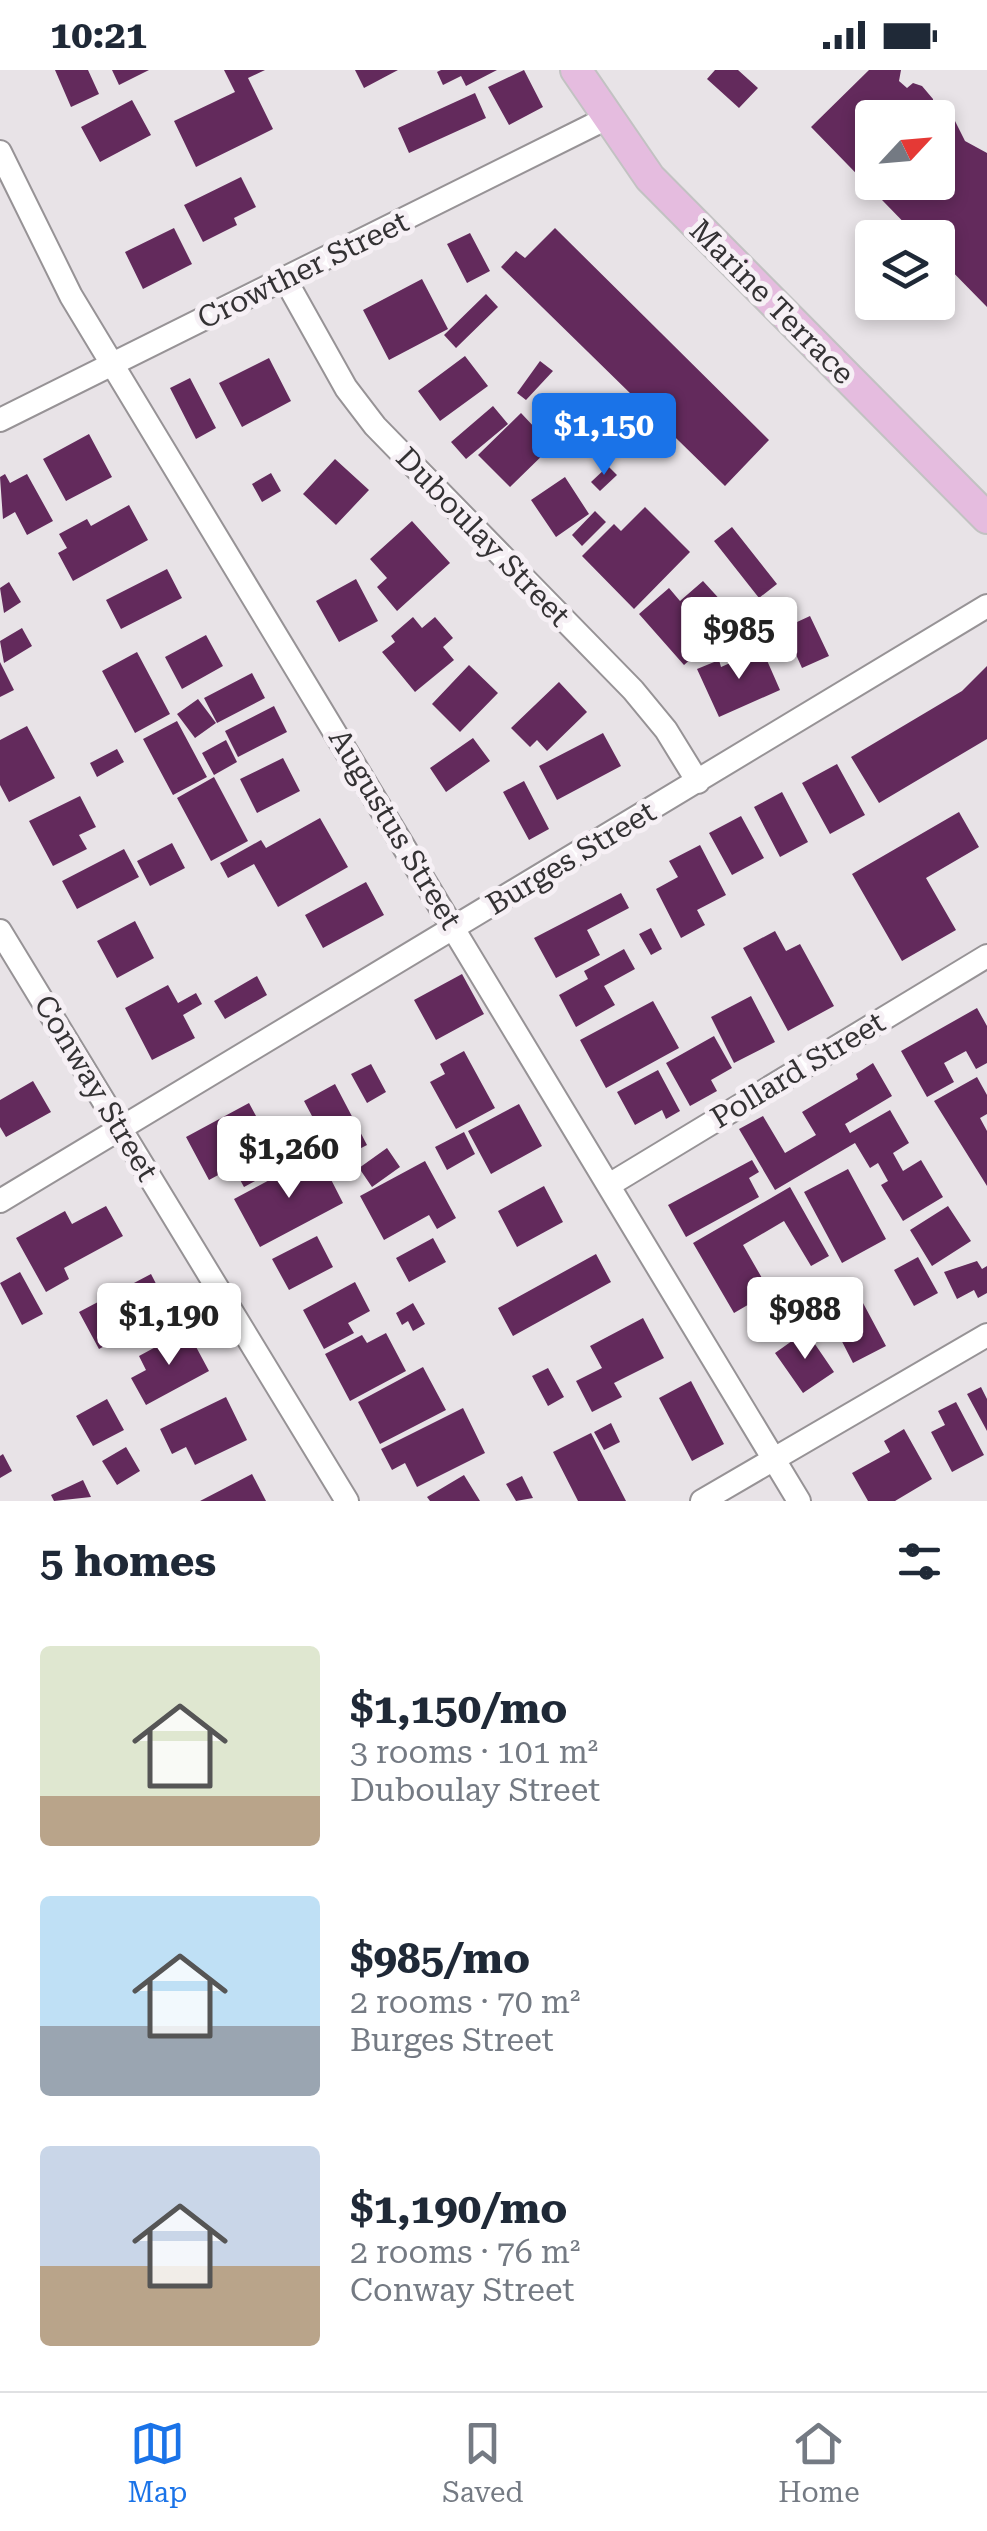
<!DOCTYPE html>
<meta charset="utf-8">
<style>
:root{--surface:#fff;--page:#f2f2f3;--text:#1f2937;--muted:#747a83;--line:#e0e1e3;--accent:#1a73e8}
body{margin:0;font-family:"Roboto Serif",serif;background:var(--page);color:var(--text);height:100vh;display:flex;flex-direction:column;font-size:38px;white-space:nowrap}
*{box-sizing:border-box;margin:0}
p{font-size:32px;color:var(--muted)}
.icon{flex:none;width:55px;height:55px;fill:none;stroke:currentColor;stroke-width:2;stroke-linecap:round;stroke-linejoin:round}
.map{position:relative;height:1431px;overflow:hidden}
.details{display:flex;flex-direction:column;background:var(--surface);flex:1}
.details>*{flex:none}
.needle{width:65px;rotate:64deg}
.buttons{position:absolute;left:855px;top:30px;display:grid;gap:20px}
.buttons a{display:grid;place-items:center;width:100px;height:100px;border-radius:10px;background:var(--surface);box-shadow:0 5px 15px #0003;font-size:50px}
.price{position:absolute;translate:-50% -85px;padding:0 22px;border-radius:10px;background:#fff;color:#222;font-size:32px;line-height:65px;filter:drop-shadow(0 2px 5px #0008)}
.price::after{content:'';position:absolute;left:50%;top:60px;width:30px;height:22px;margin-left:-15px;background:inherit;clip-path:polygon(0 0,100% 0,50% 100%)}
.price.active{background:var(--accent);color:#fff}
ul{padding:0;list-style:none}
li{display:flex;align-items:center;gap:30px;height:250px;padding:0 40px}
li span{display:grid;place-items:center;flex:none;width:280px;height:200px;border-radius:10px;color:#555}
li>.icon{margin-inline-start:auto}
span .icon{width:120px;height:120px;fill:#fffc;stroke-width:1}
li b{font-size:42px}
h2{display:flex;justify-content:space-between;align-items:center;height:120px;padding:0 40px;font-size:42px}
.status{display:flex;justify-content:space-between;align-items:center;height:70px;padding:0 50px;background:var(--surface);direction:ltr}
.status svg{height:28px;fill:currentColor}
.dock{display:flex;justify-content:space-around;align-items:center;height:140px;border-top:2px solid var(--line);background:var(--surface);font-size:28px;color:var(--muted)}
.dock a{display:grid;justify-items:center;gap:5px}
.dock .active{color:var(--accent)}
.map>svg:first-child{display:block}
.building{fill:#632a5c;fill-rule:evenodd}
.lines{fill:none;stroke-linecap:round;stroke-linejoin:round}
.minor-casing{stroke:#979396;stroke-width:26}
.major-casing{stroke:#c2c2c2;stroke-width:34}
.minor{stroke:#fff;stroke-width:22}
.major{stroke:#e5bcdf;stroke-width:30}
.labels{text-anchor:middle;stroke-width:10;stroke-linejoin:round;paint-order:stroke}
.street-label{font-size:30px;fill:#343234;stroke:#f6f0f5}
</style>
<div class="status"><b>10:21</b><svg viewBox="0 0 49 12"><path d="M0 12V9h3v3zM5 12V6h3v6zM10 12V3h3v9zM15 12V0h3v12zM26 1h20v11H26zM47 4h2v5h-2z"/></svg></div>
<div class="map">
<svg width="987" height="1431" viewBox="0 0 987 1431">
<rect width="100%" height="100%" fill="#e8e3e7"/>
<!-- building -->
<path class="building" d="M55,0h33l11,24 -28,13z
M112,0h37l-30,15z
M224,0h41l-17,8 25,51 -77,38 -22,-46 61,-29z
M355,0h43l-34,18z
M441,0h56l-31,16 -5,-10 -18,9 -6,-13z
M524,0l19,37 -34,18 -21,-38z
M715,0h23l20,18 -19,20 -32,-29z
M869,0h32l-2,11 8,7 6,-5 9,3 11,13 1,16 7,-3 13,7 11,22 22,12v154l-49,-50v-19h-19l-108,-111zM872,48h66v64h-66z
M475,23l11,25 -77,35 -11,-25z
M132,30l19,35 -51,27 -19,-35z
M241,107l15,30 -22,11 3,7 -34,17 -19,-37z
M174,158l18,36 -49,25 -18,-37z
M555,158l214,212 -44,46 -224,-219 15,-16 9,7z
M470,163l20,38 -23,12 -20,-39z
M422,209l26,50 -59,31 -26,-50z
M486,224l12,13 -42,41 -12,-13z
M465,286l23,30 -48,35 -22,-30z
M269,288l22,43 -49,26 -23,-44z
M540,291l13,10 -27,29 -9,-7z
M190,308l26,50 -20,11 -26,-51z
M493,336l15,18 -42,35 -15,-17z
M521,343l31,33 -42,41 -32,-32z
M89,364l23,43 -46,24 -23,-42z
M335,389l34,31 -33,35 -33,-31z
M608,396l9,9 -17,16 -9,-9z
M271,403l10,18 -19,11 -10,-18z
M5,404l5,9 17,-9 26,47 -26,14 -12,-23 -12,7 -3,-42z
M565,407l24,37 -33,23 -25,-37z
M129,435l19,35 -75,41 -15,-28 9,-5 -8,-14 28,-15 4,7z
M645,437l45,45 -56,57 -52,-53 32,-32 7,7z
M595,441l11,11 -24,24 -10,-11z
M412,451l38,42 -53,48 -20,-24 10,-9 -17,-19z
M732,457l45,57 -18,14 -45,-57z
M167,499l15,29 -61,31 -15,-29z
M356,509l22,42 -39,21 -23,-41z
M703,511l21,23 -15,13 13,15 -38,33 -45,-51 30,-26 11,13z
M9,512l12,20 -17,11 -4,-25z
M810,546l19,40 -27,12 -18,-40z
M413,547l9,11 13,-11 18,21 -10,9 11,13 -39,32 -33,-40 13,-10 -4,-6z
M22,558l10,18 -28,17 -4,-22z
M206,565l17,31 -41,23 -17,-32z
M762,579l18,41 -61,27 -22,-48 22,-9 2,7z
M137,582l33,62 -35,19 -33,-62z
M0,592l14,28 -14,7z
M469,595l29,28 -38,39 -28,-28z
M987,596v73l-108,64 -28,-46 111,-66z
M252,603l13,25 -48,25 -13,-25z
M559,612l28,30 -40,39 -10,-11 -7,7 -19,-19z
M198,629l18,24 -21,15 -18,-24z
M274,636l13,26 -49,25 -13,-26z
M177,651l30,56 -34,18 -30,-56z
M27,656l28,52 -46,24 -9,-17v-45z
M603,663l18,33 -64,34 -18,-34z
M473,668l17,23 -44,31 -16,-24z
M226,670l11,22 -23,13 -12,-22z
M117,679l7,13 -27,15 -7,-14z
M283,688l17,33 -43,22 -17,-34z
M837,694l28,51 -35,19 -28,-51z
M214,707l34,64 -37,20 -34,-63z
M524,711l25,48 -20,11 -26,-48z
M782,722l26,50 -28,15 -26,-50z
M80,726l16,31 -17,8 8,14 -34,17 -24,-45z
M959,742l20,35 -53,31 30,52 -54,31 -50,-87z
M741,746l23,42 -32,17 -23,-42z
M320,748l28,49 -70,40 -24,-43 -26,14 -8,-15 41,-23 5,8z
M172,773l13,25 -35,18 -13,-25z
M700,775l26,50 -29,15 8,15 -24,13 -25,-49 22,-12 -9,-16z
M124,779l15,28 -62,32 -15,-28z
M366,812l18,33 -61,33 -18,-33z
M621,823l8,15 -42,22 13,25 -44,23 -22,-40z
M135,851l19,37 -37,20 -20,-37z
M651,858l11,21 -11,6 -12,-21z
M775,861l11,20 14,-7 34,62 -46,25 -45,-83z
M624,879l11,20 -31,17 11,19 -39,22 -17,-32 29,-16 -4,-8z
M462,904l22,40 -48,26 -22,-40z
M257,906l10,19 -42,24 -11,-18z
M168,915l10,18 18,-10 6,11 -19,11 12,23 -43,22 -27,-52z
M751,926l24,46 -41,21 -23,-46z
M653,931l26,47 -73,40 -26,-48z
M977,938l10,18v37l-11,6 -10,-18 -22,12 10,19 -27,15 -26,-46z
M714,966l18,32 -21,12 6,11 -27,15 -24,-43z
M464,981l31,57 -39,21 -26,-47 15,-8 -5,-10z
M873,993l19,33 -47,28 5,9 40,-23 19,33 -16,10 10,18 18,-11 22,37 -40,24 -22,-36 7,-4 -10,-18 -8,5 -15,-25 -80,47 -36,-61 24,-13 22,37 31,-18 -14,-23 56,-33 -2,-5z
M371,994l15,28 -19,11 -16,-29z
M658,1000l22,41 -14,8 -4,-9 -27,15 -18,-33z
M977,1007l10,18v19l-7,4 7,13v55l-53,-85z
M33,1011l18,31 -45,25 -6,-10v-27z
M335,1014l32,61 -31,16 -32,-60z
M249,1033l34,63 -39,21 -11,-20 -24,13 -23,-43z
M519,1034l23,42 -51,28 -23,-43z
M464,1062l11,22 -28,16 -12,-23z
M387,1078l13,19 -28,20 -13,-19z
M318,1084l25,49 -83,44 -26,-48z
M752,1090l7,12 -10,6 10,19 -73,40 -18,-32z
M425,1091l31,57 -19,11 -8,-14 -45,25 -24,-44z
M848,1099l38,70 -44,24 -38,-71z
M544,1116l19,36 -46,25 -19,-36z
M790,1117l39,69 -18,10 -27,-45 -41,24 27,47 -36,21 -41,-70z
M106,1136l17,30 -59,32 5,11 -23,13 -30,-54 49,-27 7,13z
M948,1136l23,35 -39,25 -22,-36z
M317,1166l16,31 -44,23 -17,-31z
M433,1168l13,24 -37,20 -13,-24z
M596,1184l15,28 -98,54 -15,-28z
M918,1187l20,36 -24,13 -20,-36z
M977,1191l5,8 5,-3v27l-9,5 -4,-8 -17,9 -13,-27z
M20,1202l23,42 -21,11 -22,-42z
M151,1204l19,37 -71,38 -20,-37z
M355,1212l15,29 -22,12 6,10 -30,16 -21,-39z
M413,1233l12,21 -12,7 -5,-10 -6,4 -6,-12z
M863,1233l23,43 -33,17 -22,-43z
M643,1248l21,40 -50,25 8,14 -30,15 -16,-31 26,-13 -12,-22z
M187,1260l22,41 -63,34 -15,-27 15,-8 -7,-14z
M806,1261l28,41 -31,21 -28,-40z
M386,1263l20,38 -56,30 -25,-47 37,-19 5,8z
M423,1297l23,43 -66,34 -22,-42z
M548,1298l16,29 -16,9 -16,-30z
M691,1311l33,63 -32,17 -33,-63z
M981,1317l6,12v32l-20,-37z
M226,1327l21,43 -52,25 -9,-18 -14,7 -12,-25z
M107,1329l17,31 -31,16 -17,-30z
M956,1332l28,53 -32,17 -21,-40 14,-7 -7,-14z
M463,1338l22,45 -68,34 -12,-24 -13,7 -11,-21z
M611,1353l9,19 -16,8 -10,-18z
M904,1359l28,50 -37,22h-27l-16,-28 38,-21 -6,-11z
M591,1363l35,68h-48l-25,-49z
M126,1377l14,24 -23,14 -15,-24z
M3,1384l9,17 -12,7v-22z
M252,1404l14,27h-66z
M464,1405l16,26h-50l-3,-4z
M522,1406l11,22 -17,3 -10,-17z
M83,1410l8,17 -37,4 -3,-6z"/>
<g class="lines">
<!-- minor casing -->
<g class="minor-casing">
<path id="minor" d="M0,82l71,144 728,1205
M285,209l61,109 29,38 258,264 33,40 32,52
M0,350l605,-301
M0,861l347,570
M609,1115l378,-229
M0,1131l987,-595
M702,1431l285,-166"/>
</g>
<!-- major casing -->
<g class="major-casing">
<path id="major" d="M576,0l74,108 337,340"/>
</g>
<!-- minor -->
<use href="#minor" class="minor"/>
<!-- major -->
<use href="#major" class="major"/>
</g>
<g class="labels">
<!-- street labels -->
<g class="street-label">
<text transform="translate(303 200) rotate(-26)" y="10">Crowther Street</text>
<text transform="translate(772 232) rotate(45)" y="10">Marine Terrace</text>
<text transform="translate(483 467) rotate(46)" y="10">Duboulay Street</text>
<text transform="translate(395 759) rotate(59)" y="10">Augustus Street</text>
<text transform="translate(571 788) rotate(-31)" y="10">Burges Street</text>
<text transform="translate(798 1000) rotate(-31)" y="10">Pollard Street</text>
<text transform="translate(96 1018) rotate(59)" y="10">Conway Street</text>
</g>
</g>
</svg>
<div class="buttons">
<a><svg class="needle" viewBox="-14 -14 28 28"><path d="M0-13l5 13h-10z" fill="#e53935"/><path d="M0 13l5-13h-10z" fill="#747a83"/></svg></a>
<a><svg class="icon" aria-label="layers" viewBox="0 0 24 24"><path d="M12 4l9 5-9 5-9-5zM3 14l9 5 9-5"/></svg></a>
</div>
<b class="price active" style="left:604px;top:408px">$1,150</b>
<b class="price" style="left:739px;top:612px">$985</b>
<b class="price" style="left:289px;top:1131px">$1,260</b>
<b class="price" style="left:805px;top:1292px">$988</b>
<b class="price" style="left:169px;top:1298px">$1,190</b>
</div>
<section class="details">
<h2>5 homes<svg class="icon" aria-label="filters" viewBox="0 0 24 24"><path d="M4 7h16M4 17h16"/><circle cx="9" cy="7" r="2"/><circle cx="15" cy="17" r="2"/></svg></h2>
<ul>
<li><span style="background:linear-gradient(#dfe7d0 75%,#b9a48a 0)"><svg class="icon" aria-label="home" viewBox="0 0 24 24"><path d="M3 11l9-7 9 7M6 9v11h12V9"/></svg></span><div><b>$1,150/mo</b><p>3 rooms · 101 m²</p><p>Duboulay Street</p></div></li>
<li><span style="background:linear-gradient(#bfe0f5 65%,#9aa5b1 0)"><svg class="icon" aria-label="home" viewBox="0 0 24 24"><path d="M3 11l9-7 9 7M6 9v11h12V9"/></svg></span><div><b>$985/mo</b><p>2 rooms · 70 m²</p><p>Burges Street</p></div></li>
<li><span style="background:linear-gradient(#c9d6e8 60%,#b9a48a 0)"><svg class="icon" aria-label="home" viewBox="0 0 24 24"><path d="M3 11l9-7 9 7M6 9v11h12V9"/></svg></span><div><b>$1,190/mo</b><p>2 rooms · 76 m²</p><p>Conway Street</p></div></li>
</ul>
</section>
<nav class="dock">
<a class="active"><svg class="icon" aria-label="map" viewBox="0 0 24 24"><path d="M3 6l6-2 6 2 6-2v14l-6 2-6-2-6 2zM9 4v14M15 6v14"/></svg>Map</a>
<a><svg class="icon" aria-label="saved" viewBox="0 0 24 24"><path d="M7 4h10v16l-5-4-5 4z"/></svg>Saved</a>
<a><svg class="icon" aria-label="home" viewBox="0 0 24 24"><path d="M3 11l9-7 9 7M6 9v11h12V9"/></svg>Home</a>
</nav>
